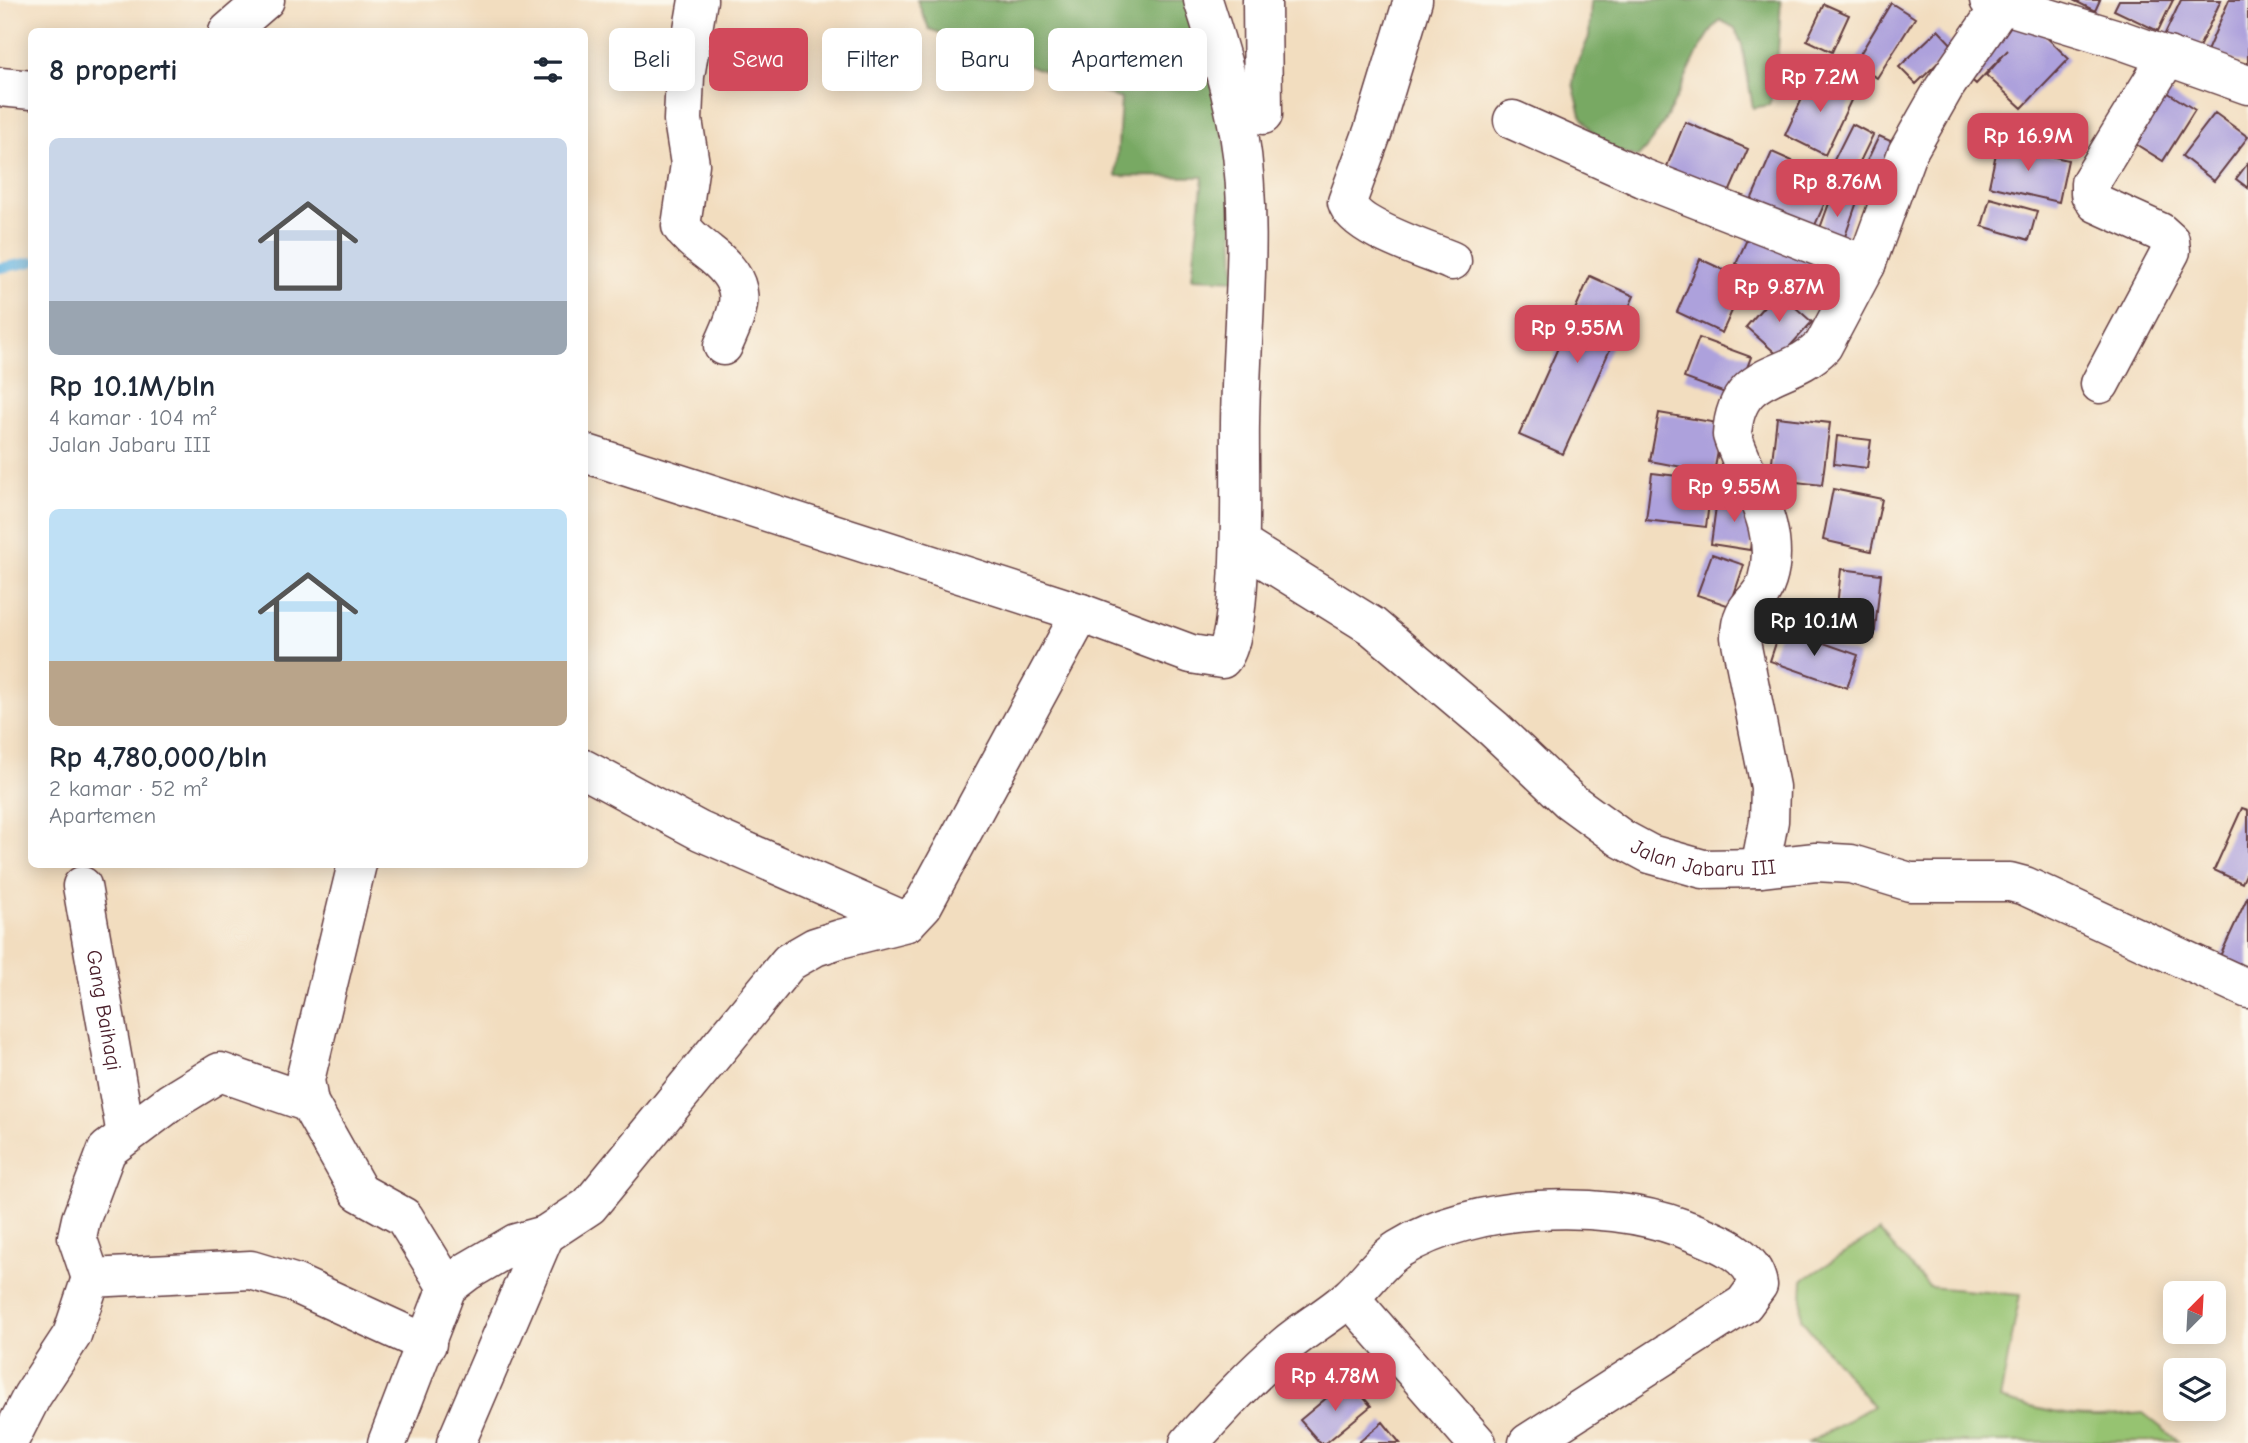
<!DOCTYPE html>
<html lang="id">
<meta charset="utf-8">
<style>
:root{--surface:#fff;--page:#f2f2f3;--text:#1f2937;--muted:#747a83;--accent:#d1495b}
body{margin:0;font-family:"Comic Neue",sans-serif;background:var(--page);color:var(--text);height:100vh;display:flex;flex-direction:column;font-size:26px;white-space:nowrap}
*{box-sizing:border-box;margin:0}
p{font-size:23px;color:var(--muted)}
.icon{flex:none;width:38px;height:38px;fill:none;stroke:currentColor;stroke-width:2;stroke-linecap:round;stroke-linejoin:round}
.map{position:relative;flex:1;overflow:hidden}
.details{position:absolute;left:28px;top:28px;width:560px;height:840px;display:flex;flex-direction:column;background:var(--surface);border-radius:10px;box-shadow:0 4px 18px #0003}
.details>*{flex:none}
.guide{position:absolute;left:609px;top:28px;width:665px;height:63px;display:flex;gap:14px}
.needle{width:46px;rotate:24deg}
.tools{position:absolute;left:2163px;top:1281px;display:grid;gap:14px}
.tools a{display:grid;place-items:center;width:63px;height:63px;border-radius:10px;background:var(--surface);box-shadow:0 4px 18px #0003;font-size:35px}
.price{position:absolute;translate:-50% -60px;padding:0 16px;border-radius:14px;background:var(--accent);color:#fff;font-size:23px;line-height:46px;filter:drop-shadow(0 2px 4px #0008)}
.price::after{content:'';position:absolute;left:50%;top:42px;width:21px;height:16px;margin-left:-10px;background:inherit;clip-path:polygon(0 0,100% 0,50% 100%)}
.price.current{background:#222;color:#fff}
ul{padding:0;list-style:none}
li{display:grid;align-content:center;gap:14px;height:371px;padding:0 21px}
li span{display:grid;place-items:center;height:217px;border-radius:10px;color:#555}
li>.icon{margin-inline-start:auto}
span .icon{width:126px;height:126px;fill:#fffc;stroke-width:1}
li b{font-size:30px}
h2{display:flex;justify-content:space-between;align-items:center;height:84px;padding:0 21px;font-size:30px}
.tag{padding:0 24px;border-radius:10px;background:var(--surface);box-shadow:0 4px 18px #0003;font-size:24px;line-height:63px}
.tag.current{background:var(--accent);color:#fff}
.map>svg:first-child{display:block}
.green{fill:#96c371;stroke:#70714e;stroke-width:2}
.forest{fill:#78a963;stroke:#616447;stroke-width:2}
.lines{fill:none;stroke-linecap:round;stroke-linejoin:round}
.stream{stroke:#67b5e1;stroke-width:10}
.building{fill:#ada1dc}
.minor-casing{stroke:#633c41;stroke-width:41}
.minor{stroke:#fff;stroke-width:38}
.labels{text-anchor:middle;stroke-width:6;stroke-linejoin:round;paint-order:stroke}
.street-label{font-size:21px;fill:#4a1f2b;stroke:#fbf7ec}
</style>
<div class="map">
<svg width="2248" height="1443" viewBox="0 0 2248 1443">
<rect width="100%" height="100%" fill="#fbf7ec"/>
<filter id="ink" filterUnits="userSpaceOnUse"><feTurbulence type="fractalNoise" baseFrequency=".0143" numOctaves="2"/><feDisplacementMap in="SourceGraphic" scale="14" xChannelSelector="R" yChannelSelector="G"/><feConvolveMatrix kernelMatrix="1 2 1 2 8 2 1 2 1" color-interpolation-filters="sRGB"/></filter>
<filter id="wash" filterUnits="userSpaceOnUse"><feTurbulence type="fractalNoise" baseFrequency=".00686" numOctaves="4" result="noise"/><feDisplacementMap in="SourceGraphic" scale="28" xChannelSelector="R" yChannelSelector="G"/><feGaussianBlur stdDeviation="1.57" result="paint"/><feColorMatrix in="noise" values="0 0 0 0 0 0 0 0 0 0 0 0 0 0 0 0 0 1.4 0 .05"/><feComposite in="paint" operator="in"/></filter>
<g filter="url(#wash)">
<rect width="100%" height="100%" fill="#f2ddbf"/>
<!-- green -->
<path class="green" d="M1879,1231l50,56 91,8 -20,104c56,16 84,21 143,14l35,28 -370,2 65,-37 -72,-87 2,-39z"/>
<!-- forest -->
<path class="forest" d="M917,0h279l36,178 3,102 -43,-2 11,-101 -87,-1 5,-77 -192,-70z
M1591,0h190l-5,85 -7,20 -16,3 -11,-63 -7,-17 -15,-8c-36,42 -42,96 -82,137l-36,-9 -21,-33 -8,-31 2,-16 14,-31z"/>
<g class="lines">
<!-- stream -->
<path class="stream" d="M0,268l32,-6"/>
</g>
<g id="blocks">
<!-- building -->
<path class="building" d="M2073,0h27l-5,11z
M2119,0h54l-15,31 -44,-21z
M2181,0h40l-26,56 -33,-16z
M2229,0h19v65l-41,-14z
M1891,3l24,15 -38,60 -23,-14z
M1824,4l25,11 -17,37 -25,-12z
M2014,17l20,8 35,34 -47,49 -36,-33 22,-25 -32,34 -14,-13z
M1938,30l16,17 -38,37 -17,-17z
M1814,73l41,19 -30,63 -40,-20z
M2159,87l36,23 -32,51 -37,-23z
M2215,113l33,24 -34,44 -32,-25z
M1685,122l63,27 -23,53 -62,-26z
M1852,124l21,11 -23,47 -22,-10z
M1879,136l27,12 -24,51 -27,-13z
M1998,144l70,16 -9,42 -70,-16z
M1772,152l63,28 -27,61 -63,-27z
M2248,163v25l-12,-9z
M1835,187l24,9 -19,55 -25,-9z
M1990,198l47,13 -8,29 -47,-14z
M1752,228l95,43 -16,35 -95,-42z
M1700,259l46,21 -24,53 -45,-21z
M1590,276l44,20 -71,158 -44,-19z
M1777,291l35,31 -32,35 -34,-30z
M1699,338l52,19 -15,40 -52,-19z
M1659,413l64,11 -9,49 -64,-12z
M1777,417l53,6 -8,62 -52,-6z
M1837,436l34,4 -4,28 -33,-4z
M1652,473l60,7 -6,47 -60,-7z
M1833,489l49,10 -11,52 -48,-11z
M1717,499l39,6 -6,45 -39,-6z
M1712,554l32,11 -14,41 -33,-11z
M1841,569l40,5 -7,65 -40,-5z
M1781,628l77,27 -11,33 -77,-27z
M2242,808l6,2v60l-6,13 -28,-13z
M2248,896v89l-34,-16z
M1348,1380l23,26 -45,37h-6l-20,-23z
M1383,1422l17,21h-42z"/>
</g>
</g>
<g filter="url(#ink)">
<use href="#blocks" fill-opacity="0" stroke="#633c41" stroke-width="2"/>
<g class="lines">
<!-- minor casing -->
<g class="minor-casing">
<g id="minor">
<path d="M698,0l-13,76 -2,44 7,44 -9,62c7,11 17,18 27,26 42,32 34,52 15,94"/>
<path d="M1262,0l1,115"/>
<path d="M1413,0l-40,131 -26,71c7,26 80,48 105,59"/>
<path d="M1989,0l132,40 127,45"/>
<path d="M228,32l37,-32"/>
<path d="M0,87l32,3"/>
<path d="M1513,120l130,58 223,87"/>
<path d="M2100,384l71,-133 -1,-10 -10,-9 -64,-29 -6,-9v-11l78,-127"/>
<path d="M584,453l497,160 110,41 31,5c24,-27 17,-193 18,-235 1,-97 15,-195 -1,-291 -8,-44 -22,-90 -36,-133"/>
<path id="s1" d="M1240,544l132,82 122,103 76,72 52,38 28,15 53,15 57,-1 56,-6 35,2 59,18h100l15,4 223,103"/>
<path d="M584,769l116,62 207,91"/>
<path d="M357,864l-52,216 4,23 50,89 45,25 43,70"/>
<path d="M1760,868l9,-47 1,-34 -30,-150c0,-35 20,-32 27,-57 16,-52 -20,-98 -35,-145 4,-68 56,-53 91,-89l43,-81 41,-112 37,-65 61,-88"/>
<path id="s2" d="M82,886l44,249"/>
<path d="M309,1103l-89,-31 -49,30 -64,48 -26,69 -4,18 14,41 160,-8 43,13 133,61"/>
<path d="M1350,1298l127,145"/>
<path d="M8,1443l24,-47 40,-61 19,-57"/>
<path d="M387,1443l60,-156 21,-16 48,-28 29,-8 44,-29 200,-244 26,-15 25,-8 67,-17 16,-17 158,-292"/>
<path d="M456,1443l89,-208"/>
<path d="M1189,1443c31,-34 62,-68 97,-98 20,-17 44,-30 64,-48 16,-14 30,-36 49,-48 75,-46 202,-51 283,-21 28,11 71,24 76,57l-14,19 -216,139"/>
</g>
</g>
<!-- minor -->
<use href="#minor" class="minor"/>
</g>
</g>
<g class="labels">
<!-- street labels -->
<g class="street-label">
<text dy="7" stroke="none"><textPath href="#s1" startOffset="570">Jalan Jabaru III</textPath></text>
<text dy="7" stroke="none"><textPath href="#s2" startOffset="126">Gang Baihaqi</textPath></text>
</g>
</g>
</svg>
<div class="tools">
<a><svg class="needle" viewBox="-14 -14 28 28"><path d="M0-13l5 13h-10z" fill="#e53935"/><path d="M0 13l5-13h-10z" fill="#747a83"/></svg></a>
<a><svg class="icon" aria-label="layers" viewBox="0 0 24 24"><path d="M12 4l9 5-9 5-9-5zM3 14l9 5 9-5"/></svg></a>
</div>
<b class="price" style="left:1820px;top:114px">Rp 7.2M</b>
<b class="price" style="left:2028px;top:173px">Rp 16.9M</b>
<b class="price" style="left:1837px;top:219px">Rp 8.76M</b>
<b class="price" style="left:1779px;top:324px">Rp 9.87M</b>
<b class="price" style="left:1577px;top:365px">Rp 9.55M</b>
<b class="price" style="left:1734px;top:524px">Rp 9.55M</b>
<b class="price current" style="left:1814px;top:658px">Rp 10.1M</b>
<b class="price" style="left:1335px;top:1413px">Rp 4.78M</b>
<div class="guide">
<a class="tag">Beli</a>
<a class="tag current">Sewa</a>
<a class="tag">Filter</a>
<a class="tag">Baru</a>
<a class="tag">Apartemen</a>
</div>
<section class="details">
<h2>8 properti<svg class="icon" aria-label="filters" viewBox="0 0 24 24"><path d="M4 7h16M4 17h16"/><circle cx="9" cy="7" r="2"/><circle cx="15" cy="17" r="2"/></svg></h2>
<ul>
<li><span style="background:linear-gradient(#c9d6e8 75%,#9aa5b1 0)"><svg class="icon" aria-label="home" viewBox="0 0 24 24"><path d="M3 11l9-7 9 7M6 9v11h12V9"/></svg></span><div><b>Rp 10.1M/bln</b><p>4 kamar · 104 m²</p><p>Jalan Jabaru III</p></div></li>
<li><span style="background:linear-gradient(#bfe0f5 70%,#b9a48a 0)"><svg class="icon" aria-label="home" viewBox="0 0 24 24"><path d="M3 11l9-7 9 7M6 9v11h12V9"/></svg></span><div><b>Rp 4,780,000/bln</b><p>2 kamar · 52 m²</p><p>Apartemen</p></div></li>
</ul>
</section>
</div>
